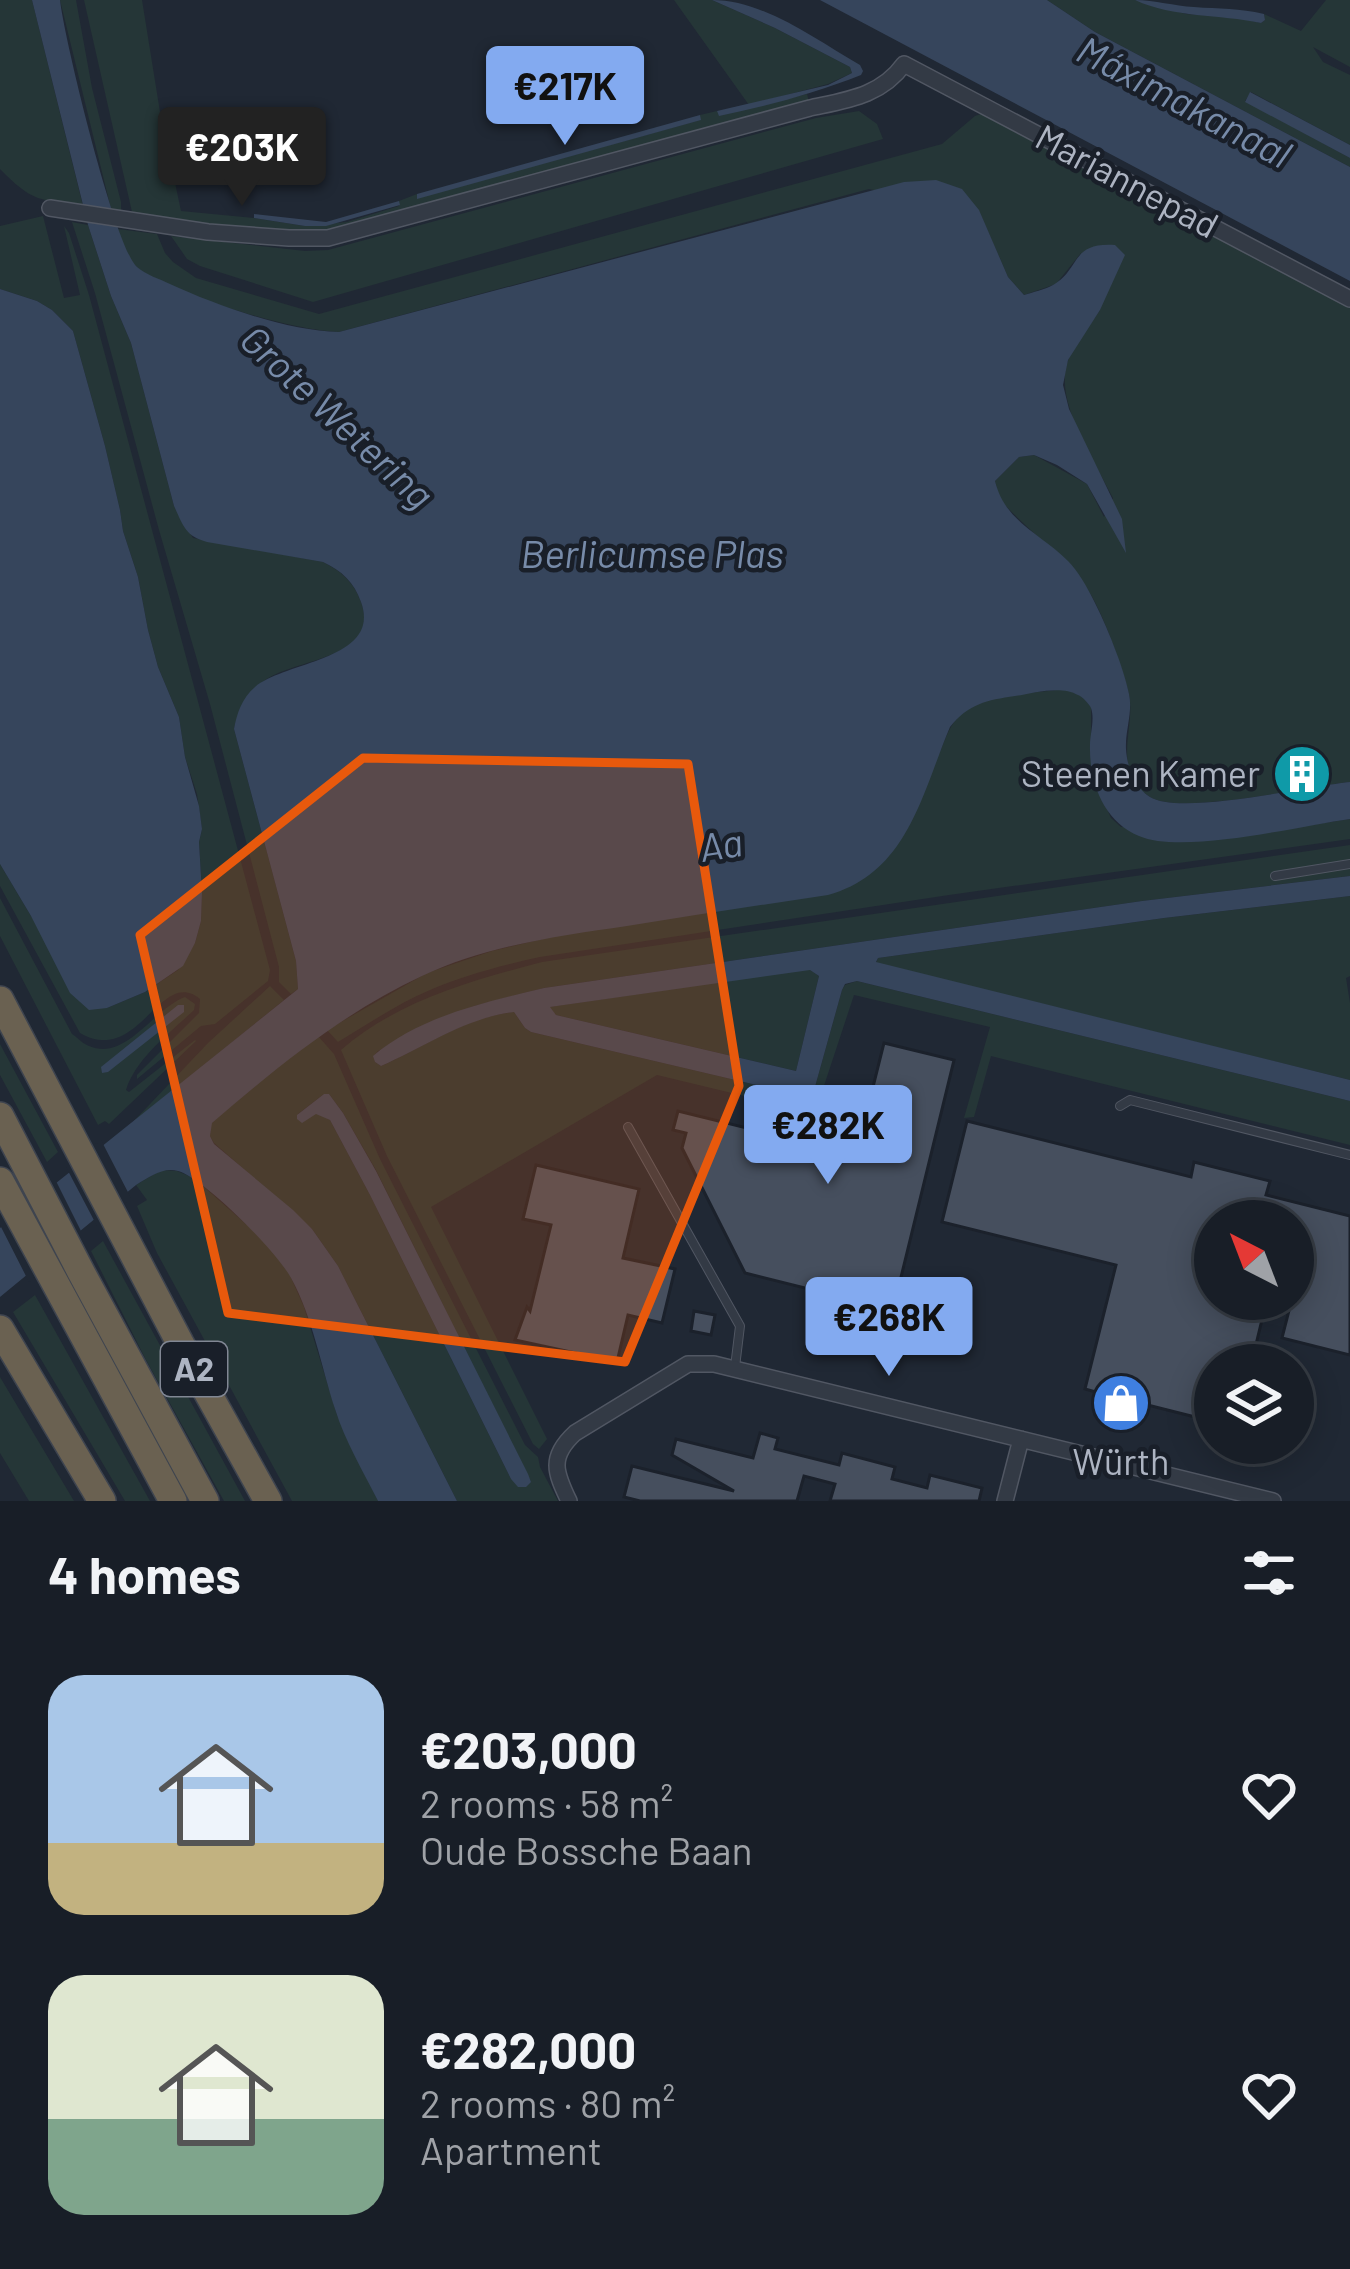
<!DOCTYPE html>
<meta charset="utf-8">
<style>
:root{--surface:#181e27;--page:#252b33;--text:#f1f3f6;--muted:#9fa2a7;--line:#363c44;--accent:#83aaf0}
body{margin:0;font-family:Barlow,sans-serif;background:var(--page);color:var(--text);height:100vh;display:flex;flex-direction:column;font-size:45px;white-space:nowrap}
*{box-sizing:border-box;margin:0}
p{font-size:39px;color:var(--muted)}
.icon{flex:none;width:66px;height:66px;fill:none;stroke:currentColor;stroke-width:2;stroke-linecap:round;stroke-linejoin:round}
.map{position:relative;height:1501px;overflow:hidden}
.drawer{display:flex;flex-direction:column;background:var(--surface);flex:1}
.drawer>*{flex:none}
.needle{width:78px;rotate:318deg}
.fabs{position:absolute;left:1194px;top:1200px;display:grid;gap:24px}
.fabs a{display:grid;place-items:center;width:120px;height:120px;border-radius:50%;background:var(--surface);box-shadow:0 6px 30px #0003,0 0 0 3px var(--line);font-size:60px}
.price{position:absolute;translate:-50% -102px;padding:0 27px;border-radius:12px;background:var(--accent);color:#111;font-size:39px;line-height:78px;filter:drop-shadow(0 3px 6px #0008)}
.price::after{content:'';position:absolute;left:50%;top:72px;width:36px;height:27px;margin-left:-18px;background:inherit;clip-path:polygon(0 0,100% 0,50% 100%)}
.price.current{background:#222;color:#fff}
ul{padding:0;list-style:none}
li{display:flex;align-items:center;gap:36px;height:300px;padding:0 48px}
li span{display:grid;place-items:center;flex:none;width:336px;height:240px;border-radius:36px;color:#555}
li>.icon{margin-inline-start:auto}
span .icon{width:144px;height:144px;fill:#fffc;stroke-width:1}
li b{font-size:51px}
h2{display:flex;justify-content:space-between;align-items:center;height:144px;padding:0 48px;font-size:51px}
.map>svg:first-child{display:block}
.green{fill:#253637;fill-rule:evenodd}
.water{fill:#36455c;fill-rule:evenodd}
.pier{fill:#202834}
.building{fill:#464f5e;stroke:#1b212b;stroke-width:3}
.lines{fill:none;stroke-linecap:round;stroke-linejoin:round}
.lane-casing{stroke:#515763;stroke-width:10}
.street-casing{stroke:#515763;stroke-width:18}
.highway-casing{stroke:#3e444f;stroke-width:30}
.lane{stroke:#333a45;stroke-width:8}
.street{stroke:#333a45;stroke-width:15}
.highway{stroke:#6a6151;stroke-width:27}
.marked{fill:#e8590c;fill-opacity:0.2;stroke:#e8590c;stroke-width:9;stroke-linejoin:round}
.labels{text-anchor:middle;stroke-width:9;stroke-linejoin:round;paint-order:stroke}
.shield{fill:#191f29;stroke:#818794;stroke-width:3}
.shield-label{font-size:33px;font-weight:bold;fill:#adb4c2}
.street-label{font-size:36px;fill:#adb4c2;stroke:#191f29}
.poi-label{font-size:36px;fill:#adb4c2;stroke:#191f29;text-anchor:end}
.water-label{font-size:39px;font-style:italic;fill:#778ba9;stroke:#191f29}
</style>
<div class="map">
<svg width="1350" height="1501" viewBox="0 0 1350 1501">
<rect width="100%" height="100%" fill="#202834"/>
<!-- green -->
<path class="green" d="M0,0h32l51,206c-43,-6 -51,-4 -83,-37z
M60,0h16l16,88 29,114v12l-9,-1z
M84,0h58l18,112 21,99 73,7 51,8 42,-4 52,-16v-5l18,-7 1,4 282,-78v-5l17,-4 3,4 87,-21 2,8 -484,134h-23l-167,-20 -3,-4z
M674,0h38l63,28 75,39 2,6 -24,11 -79,21z
M1047,0h88l51,14 48,3 27,6 4,-3 -1,-6 37,17 25,-31h24v67l-37,-20 10,15 27,13v70l-99,-53 -6,9 105,57v9l-255,-135z
M859,111l18,13 6,15 -570,163 -113,-36 -13,-7 -16,-23 134,15 23,-1 488,-132z
M981,114l369,194v474c-40,4 -170,34 -200,15 -40,-25 -14,-69 -21,-102 -4,-21 -28,-87 -40,-103 -25,-35 -61,-62 -90,-93l-4,-18 24,-24 15,-2 53,29 17,33 9,-19c-18,-36 -62,-100 -44,-140 7,-17 21,-32 31,-48l-19,-57 -25,31 -32,11 -16,-18 -29,-66 -110,-22 -530,143c-45,-1 -162,-36 -199,-62 -13,-10 -18,-27 -22,-41l39,5 8,19 8,9 23,16 123,36 623,-170 33,-28z
M43,216l21,82 16,-3 -16,-69 5,7 20,62 181,675 -2,11 -53,43 -14,2 -64,53v-4l62,-62 1,-14c-40,-33 -61,68 -120,34l-80,-147v-22l31,52 76,92 38,-16 33,-22 17,-27 6,-22 1,-28 -3,-51 3,-13 -5,-35 -12,-37 -6,-40 -21,-50 -10,-37 -10,-53 -15,-46 -3,-21 -15,-64 -32,-115 -21,-21 -15,-9 -37,-12v-63z
M72,222l16,3 23,71 20,47 43,163 19,32 130,24c18,9 31,20 38,40 21,58 -68,56 -97,79 -14,11 -27,32 -30,48l62,232 2,28 -7,5 -12,-12v-15l-69,-263 -51,-174 -64,-237z
M1064,689l18,7 9,11v67l20,44 10,9 170,1 59,-9v20l-401,56 -409,62c-37,8 -75,18 -110,33 -33,14 -62,34 -92,52l-11,-12 100,-57 65,-22 59,-14 388,-183c6,-14 11,-31 23,-41 26,-21 70,-19 102,-24z
M1350,845v31l-208,25 -598,87 -70,18 -96,45 -4,5 1,6 6,4c44,-19 84,-49 133,-54l11,16 6,4 277,65 5,-3 29,-104 3,-5 12,-4 493,120v44l-359,-89 -17,61 -10,1 26,-91 -136,-32 -39,118 -158,-38 -226,132 116,232 -8,10 -6,-5 -146,-288 -46,-106c54,-48 132,-70 201,-88z
M1350,896v80l-4,2 4,25v77l-474,-117 2,-5 286,-40z
M0,898l72,136c6,4 11,10 17,12 37,16 65,-38 96,-49l10,7 -1,6c-24,23 -58,48 -68,80l3,2 66,-52 1,1 -87,83 -4,-3 -7,4 -98,-189z
M809,969l10,7 -23,95 -240,-56 -7,-8z
M270,986l14,14 -153,124 77,-81z
M318,1036l16,18 46,105 145,286 13,12 2,10 18,34h-101l-119,-235 -26,-37 -98,-86 -4,-7 1,-13 72,-61zM324,1094h5l14,19 33,57 155,312 -20,-3 -141,-284 -40,-75 -9,-6h-23z
M0,1044l58,108 -11,10 -47,-87z
M161,1170l16,1 17,7 70,62 24,31 16,36 33,108 41,86h-86l-135,-248 -20,-47 10,-6 -11,-15z
M103,1241l142,260h-21l-78,-141 -55,-109z
M35,1295l115,206h-25l-112,-189z
M0,1377l74,124h-45l-29,-48z"/>
<!-- water -->
<path class="water" d="M32,0h28c4,38 55,248 77,267 9,8 23,12 33,17 48,22 118,47 169,48l565,-150 32,-2 26,9 17,21 29,67 16,18c9,-3 20,-5 29,-10 28,-16 17,-43 62,-40l10,10 -25,55 -32,50 -5,25 6,24 53,110 4,34 -39,-69 -30,-19 -23,-10 -15,2 -24,24c10,41 46,53 73,80 10,10 19,26 25,38 13,25 31,69 36,95 4,18 -4,37 -3,55 1,17 8,38 24,48 30,19 159,-11 200,-15v37c-51,7 -167,36 -211,17 -36,-15 -50,-54 -49,-91 0,-11 5,-26 1,-37 -2,-4 -9,-12 -13,-13 -17,-10 -44,-2 -63,1 -28,4 -47,8 -65,31 -28,66 -42,146 -122,168 -67,10 -134,20 -201,31 -69,10 -141,20 -205,50 -79,37 -145,91 -210,147l-2,13 4,8 79,66 19,19 26,37 119,235h-79c-15,-30 -33,-60 -43,-92 -14,-43 -22,-91 -44,-131 -13,-25 -87,-100 -113,-107 -16,-4 -28,6 -42,14l-136,112v-69l298,-239 -2,-28 -62,-232c3,-16 8,-31 21,-42 30,-26 127,-27 106,-85 -7,-20 -19,-31 -38,-40l-116,-20c-22,-6 -24,-17 -33,-36l-43,-163 -20,-47 -23,-71z
M712,0c52,0 104,40 148,65l3,6 -2,4c-46,18 -93,31 -142,41l-2,-5 111,-26 24,-12 -2,-6 -75,-39z
M820,0h227l48,32 255,135v114z
M1135,0c20,0 39,6 59,7 26,2 45,1 70,7l1,6 -4,3c-42,-9 -87,-5 -126,-23z
M1250,92l100,53v13l-105,-56z
M700,115l1,5 -284,79v-5z
M399,201l1,4 -74,21h-21l-51,-8v-4l72,8z
M0,289l37,12 15,9 21,21 32,115 15,64 3,21 15,46 10,53 10,37 21,50 6,40 14,49 3,23 -3,13 3,51 -1,28 -6,22 -12,23 -38,26 -38,16 -18,2 -19,-17 -39,-77 -31,-52z
M1350,876v20l-186,22 -286,40 -2,4 474,118v21l-493,-120 -12,3 -3,6 -29,104 -5,3 -277,-65 -6,-4 -11,-16c-49,6 -89,35 -133,54l-6,-4 -2,-6c47,-40 113,-54 171,-68l598,-87zM810,970l9,6 -23,95 -240,-56 -6,-8z
M178,1005h6v7l-76,60 -6,1 -1,-6z
M324,1094h5l14,19 33,58 152,303 3,8 -5,5h-8l-7,-8 -141,-284 -40,-75 -14,-6 -14,9 -5,-4v-4z"/>
<!-- pier -->
<path class="pier" d="M101,1140l30,58 -34,28 -31,-59z
M54,1177l30,60 -55,45 -29,-57v-5z"/>
<!-- building -->
<path class="building" d="M1311,766l3,19 -20,2 -2,-18z
M884,1043l70,17 -61,250 -148,-37 -63,-125 4,-15 -13,-3 5,-19 178,44z
M967,1121l224,56 3,-15 76,19 -4,14 84,21v139l-68,-17 14,-55 -3,-1v-61h-78v78h52l-16,66h-36v57l-79,-20 -3,10 -25,-7 2,-9 -25,-7 31,-124 -174,-43z
M536,1165l103,24 -16,69 52,11 -13,54 -34,-8 -11,47 -102,-22 12,-33 3,4 21,-86 -28,-6z
M694,1311l21,4 -4,20 -20,-4z
M760,1433l18,5 -3,11 64,16 3,-12 53,14 -3,12 35,9 3,-13 52,13 -3,13h-149l5,-17 -31,-8 -7,25h-157l-16,-4 8,-31 102,25 -62,-36 4,-16 77,19z"/>
<g class="lines">
<!-- lane casing -->
<g class="lane-casing">
<path id="lane" d="M1275,876l75,-12
M1120,1106l10,-6 220,55
M628,1127l112,199 -5,41"/>
</g>
<!-- street casing -->
<g class="street-casing">
<path id="street" d="M50,208l158,24 81,6h39l482,-130c37,-8 71,-12 94,-44l446,235
M569,1501c-14,-29 -20,-44 6,-68l113,-69h26l559,137
M1005,1501l16,-62"/>
</g>
<!-- highway casing -->
<g class="highway-casing">
<path id="highway" d="M0,1000l180,343 88,158
M0,1116l81,156 124,229
M0,1181l173,320
M0,1329l102,172"/>
</g>
<!-- lane -->
<use href="#lane" class="lane"/>
<!-- street -->
<use href="#street" class="street"/>
<!-- highway -->
<use href="#highway" class="highway"/>
</g>
<!-- marked area -->
<path class="marked" d="M363,758l325,6 51,322 -114,276 -397,-49 -88,-378z"/>
<!-- icons -->
<defs>
<g id="building-disc" transform="scale(3)"><circle r="9.5" fill="#0f9aa8" stroke="#191f29"/><path d="M-4-6H4V6H1V3H-1V6H-4ZM-2.5-4.3h1.7v1.8h-1.7ZM.8-4.3h1.7v1.8H.8ZM-2.5-1h1.7V.8h-1.7ZM.8-1h1.7V.8H.8Z" fill="#fff"/></g>
<g id="shop-disc" transform="scale(3)"><circle r="9.5" fill="#3f7fe0" stroke="#191f29"/><path d="M-5-2.5h2.3a2.7 3.5 0 0 1 5.4 0H5L5.5 6h-11ZM-1.5-2.5h3a1.5 2.3 0 0 0-3 0Z" fill="#fff"/></g>
</defs>
<g fill-rule="evenodd">
<use href="#building-disc" x="1302" y="774"/>
<use href="#shop-disc" x="1121" y="1403"/>
</g>
<g class="labels">
<!-- shield labels -->
<rect class="shield" x="161" y="1342" width="66" height="54" rx="9"/>
<g class="shield-label">
<text x="194" y="1381">A2</text>
</g>
<!-- street labels -->
<g class="street-label">
<text transform="translate(1127 181) rotate(28)" y="13">Mariannepad</text>
</g>
<!-- poi labels -->
<g class="poi-label">
<text x="1260" y="787">Steenen Kamer</text>
<text x="1121" y="1475" text-anchor="middle">Würth</text>
</g>
<!-- water labels -->
<g class="water-label">
<text transform="translate(1184 102) rotate(28)" y="14">Máximakanaal</text>
<text transform="translate(337 417) rotate(43)" y="14">Grote Wetering</text>
<text x="652" y="568">Berlicumse Plas</text>
<text transform="translate(721 845) rotate(-9)" y="14">Aa</text>
</g>
</g>
</svg>
<div class="fabs">
<a><svg class="needle" viewBox="-14 -14 28 28"><path d="M0-13l5 13h-10z" fill="#e53935"/><path d="M0 13l5-13h-10z" fill="#9fa2a7"/></svg></a>
<a><svg class="icon" aria-label="layers" viewBox="0 0 24 24"><path d="M12 4l9 5-9 5-9-5zM3 14l9 5 9-5"/></svg></a>
</div>
<b class="price" style="left:565px;top:148px">€217K</b>
<b class="price current" style="left:242px;top:209px">€203K</b>
<b class="price" style="left:828px;top:1187px">€282K</b>
<b class="price" style="left:889px;top:1379px">€268K</b>
</div>
<section class="drawer">
<h2>4 homes<svg class="icon" aria-label="filters" viewBox="0 0 24 24"><path d="M4 7h16M4 17h16"/><circle cx="9" cy="7" r="2"/><circle cx="15" cy="17" r="2"/></svg></h2>
<ul>
<li><span style="background:linear-gradient(#a9c7e8 70%,#c2b280 0)"><svg class="icon" aria-label="home" viewBox="0 0 24 24"><path d="M3 11l9-7 9 7M6 9v11h12V9"/></svg></span><div><b>€203,000</b><p>2 rooms · 58 m²</p><p>Oude Bossche Baan</p></div><svg class="icon" aria-label="heart" viewBox="0 0 24 24"><path d="M12 20l-8-8c-3-5 5-10 8-4 3-6 11-1 8 4z"/></svg></li>
<li><span style="background:linear-gradient(#dfe7d0 60%,#7fa58c 0)"><svg class="icon" aria-label="home" viewBox="0 0 24 24"><path d="M3 11l9-7 9 7M6 9v11h12V9"/></svg></span><div><b>€282,000</b><p>2 rooms · 80 m²</p><p>Apartment</p></div><svg class="icon" aria-label="heart" viewBox="0 0 24 24"><path d="M12 20l-8-8c-3-5 5-10 8-4 3-6 11-1 8 4z"/></svg></li>
</ul>
</section>
